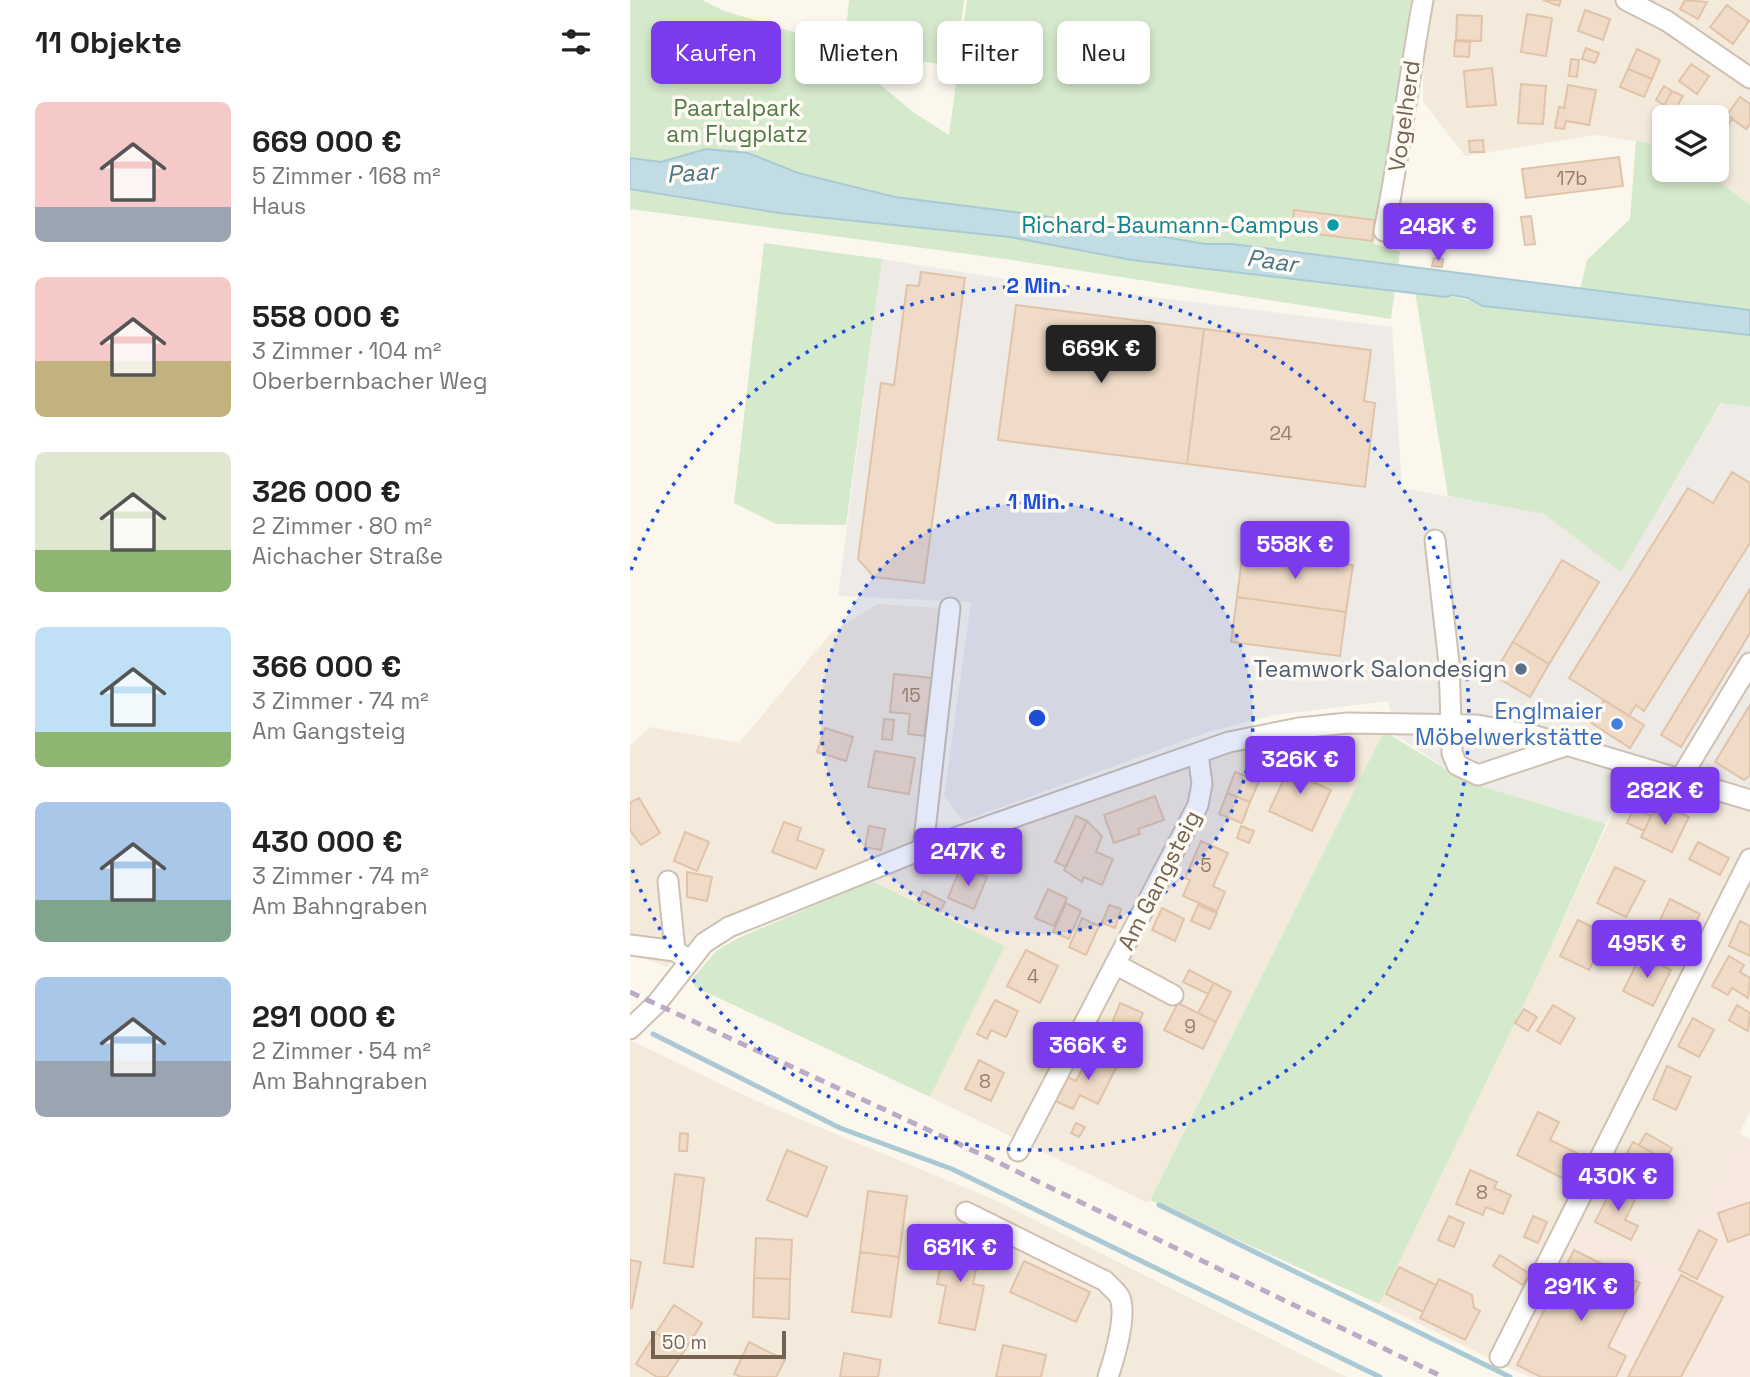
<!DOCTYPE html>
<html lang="de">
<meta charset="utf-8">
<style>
:root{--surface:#fff;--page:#f2f2f2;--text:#222;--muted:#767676;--accent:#7c3aed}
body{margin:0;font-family:"Space Grotesk",sans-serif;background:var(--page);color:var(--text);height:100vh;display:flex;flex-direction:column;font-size:26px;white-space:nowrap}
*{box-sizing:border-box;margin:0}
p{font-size:23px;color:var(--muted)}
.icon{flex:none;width:38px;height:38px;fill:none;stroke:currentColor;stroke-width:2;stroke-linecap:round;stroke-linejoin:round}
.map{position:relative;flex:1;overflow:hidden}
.side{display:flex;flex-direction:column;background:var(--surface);width:630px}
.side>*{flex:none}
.banner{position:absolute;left:21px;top:21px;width:665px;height:63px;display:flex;gap:14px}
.tools{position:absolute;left:1022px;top:105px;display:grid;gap:14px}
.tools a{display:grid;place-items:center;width:77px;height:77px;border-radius:10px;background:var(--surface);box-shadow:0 4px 10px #0003;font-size:35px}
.scale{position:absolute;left:21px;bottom:18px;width:135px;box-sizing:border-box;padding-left:7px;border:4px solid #766251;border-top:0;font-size:19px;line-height:24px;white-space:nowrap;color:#766251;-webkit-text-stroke:5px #fefbf4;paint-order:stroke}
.price{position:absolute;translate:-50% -60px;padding:0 16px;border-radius:7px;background:var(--accent);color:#fff;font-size:23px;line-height:46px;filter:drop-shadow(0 2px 4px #0008)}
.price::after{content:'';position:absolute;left:50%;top:42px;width:21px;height:16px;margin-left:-10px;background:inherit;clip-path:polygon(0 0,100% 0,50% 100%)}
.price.active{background:#222;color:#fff}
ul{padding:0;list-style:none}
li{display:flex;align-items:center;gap:21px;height:175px;padding:0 35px}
li span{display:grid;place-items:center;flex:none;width:196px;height:140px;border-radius:10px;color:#555}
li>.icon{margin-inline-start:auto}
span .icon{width:84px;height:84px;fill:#fffc;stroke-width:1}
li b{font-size:30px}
h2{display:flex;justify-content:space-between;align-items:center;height:84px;padding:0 35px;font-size:30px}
.pill{padding:0 24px;border-radius:10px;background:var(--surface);box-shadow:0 4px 10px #0003;font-size:24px;line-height:63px}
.pill.active{background:var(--accent);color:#fff}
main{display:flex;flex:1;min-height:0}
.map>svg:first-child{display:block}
.residential{fill:#f3eadc}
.commercial{fill:#f7e9df}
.industrial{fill:#eeeae5}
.green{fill:#d5e9cc}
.water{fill:#c2dce4;stroke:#a9cad5;stroke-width:2}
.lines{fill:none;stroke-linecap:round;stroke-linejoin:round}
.stream{stroke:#a9cad5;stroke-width:5}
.building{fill:#efdbc7;stroke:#e0c3a8;stroke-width:2}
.minor-casing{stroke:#cec1b3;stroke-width:23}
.minor{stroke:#fff;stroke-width:19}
.rail{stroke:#bcabc6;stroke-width:5;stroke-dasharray:10 7;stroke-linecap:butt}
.ring{fill:none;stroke:#1d4ed8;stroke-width:3.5;stroke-dasharray:3.5 7}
.culture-dot{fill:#0f9aa8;stroke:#fefbf4;stroke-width:2.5}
.service-dot{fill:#5c6f8a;stroke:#fefbf4;stroke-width:2.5}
.shop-dot{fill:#3f7fe0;stroke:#fefbf4;stroke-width:2.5}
.labels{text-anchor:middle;stroke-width:7;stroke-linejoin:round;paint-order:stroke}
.number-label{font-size:19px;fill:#94806e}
.park-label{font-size:23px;fill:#537a49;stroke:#fefbf4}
.street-label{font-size:23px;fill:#766251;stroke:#fefbf4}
.culture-label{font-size:23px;fill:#0d838f;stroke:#fefbf4;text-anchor:end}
.service-label{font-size:23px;fill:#4e5e75;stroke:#fefbf4;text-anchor:end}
.shop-label{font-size:23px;fill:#366cbe;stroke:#fefbf4;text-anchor:end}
.water-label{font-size:24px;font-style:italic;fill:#4c7787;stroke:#fefbf4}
.centre{fill:#1d4ed8;stroke:#fefbf4;stroke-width:3.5}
.ring-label{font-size:21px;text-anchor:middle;font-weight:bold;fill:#1d4ed8;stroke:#fefbf4;stroke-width:7;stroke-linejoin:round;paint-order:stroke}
</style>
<main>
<section class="side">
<h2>11 Objekte<svg class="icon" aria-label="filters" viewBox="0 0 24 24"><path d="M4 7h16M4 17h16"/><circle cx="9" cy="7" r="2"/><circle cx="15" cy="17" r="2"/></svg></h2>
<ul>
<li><span style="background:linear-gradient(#f6c9c9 75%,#9aa5b1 0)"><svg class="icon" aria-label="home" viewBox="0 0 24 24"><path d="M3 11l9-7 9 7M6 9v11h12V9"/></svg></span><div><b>669 000 €</b><p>5 Zimmer · 168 m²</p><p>Haus</p></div></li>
<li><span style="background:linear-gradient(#f6c9c9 60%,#c2b280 0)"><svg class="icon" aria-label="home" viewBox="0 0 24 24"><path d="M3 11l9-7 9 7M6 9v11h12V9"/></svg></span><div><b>558 000 €</b><p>3 Zimmer · 104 m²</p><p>Oberbernbacher Weg</p></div></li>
<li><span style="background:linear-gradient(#dfe7d0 70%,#8fb573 0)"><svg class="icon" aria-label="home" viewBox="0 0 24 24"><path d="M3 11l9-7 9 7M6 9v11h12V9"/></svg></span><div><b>326 000 €</b><p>2 Zimmer · 80 m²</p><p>Aichacher Straße</p></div></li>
<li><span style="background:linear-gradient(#bfe0f5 75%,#8fb573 0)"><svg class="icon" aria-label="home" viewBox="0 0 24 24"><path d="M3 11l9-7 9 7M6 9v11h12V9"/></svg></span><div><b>366 000 €</b><p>3 Zimmer · 74 m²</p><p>Am Gangsteig</p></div></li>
<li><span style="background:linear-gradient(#a9c7e8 70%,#7fa58c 0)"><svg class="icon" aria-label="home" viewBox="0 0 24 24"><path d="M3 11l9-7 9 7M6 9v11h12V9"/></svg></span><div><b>430 000 €</b><p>3 Zimmer · 74 m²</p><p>Am Bahngraben</p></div></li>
<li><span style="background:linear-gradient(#a9c7e8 60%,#9aa5b1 0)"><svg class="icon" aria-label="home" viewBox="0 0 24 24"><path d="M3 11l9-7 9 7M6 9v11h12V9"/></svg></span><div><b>291 000 €</b><p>2 Zimmer · 54 m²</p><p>Am Bahngraben</p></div></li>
</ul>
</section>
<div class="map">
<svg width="1120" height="1377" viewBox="0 0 1120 1377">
<rect width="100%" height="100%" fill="#fbf7ed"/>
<!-- residential -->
<path class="residential" d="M804,0h316v205l-46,-35h13v-53h-53v29l-68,-11 -131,21 -42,-55v-45z
M247,604l64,4 -23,237 -70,23 -146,64 -35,35 -37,-14v-207l20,-19 89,16 91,-109z
M754,731l-236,472 -218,-106 75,-151 -133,-65 213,-80 178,-61 35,-7z
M997,782l123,29v300l-75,158 -95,-44 -71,143 -130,-64 160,-331z
M0,1040l122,59 245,102 350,176h-717z"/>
<!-- commercial -->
<path class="commercial" d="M1109,1134l11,5v238h-220l-21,-9 71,-143 95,44z"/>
<!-- industrial -->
<path class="industrial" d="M252,259l110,18 400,50 10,161 142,26 77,57 101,-168 28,4v404l-123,-29 -21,42 -139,-42 -70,-46 -9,-35 -113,14 -67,17 -245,89 -19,-25 27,-194 -133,-6z"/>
<!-- green -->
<path class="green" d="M0,0h72l20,10 110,34 81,68 36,23 18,-135h444l-37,244 26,8 -9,67 -386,-60 -375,-50z
M219,0h115l-8,66 -112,-14z
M1006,141l28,5v24h40l46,35v105l-170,-21 7,-29 43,-41z
M134,243l118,16 -36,266 -70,-1 -42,-21z
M785,291c24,5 46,4 69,15l266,29v72l-29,-4 -100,169 -77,-58 -96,-18z
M754,731l83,51 139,42 -67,149 -160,331 -229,-104z
M242,881l133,65 -75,151 -235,-110 -3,-8 24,-28 20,-12z"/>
<!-- water -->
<path class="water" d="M76,149l42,4 50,20 97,24 143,18 167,29h27l518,66v25l-267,-29 -15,-8 -16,-3 -6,2 -314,-37 -122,-23 -231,-24 -149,-24v-31l31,4z"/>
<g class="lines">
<!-- stream -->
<path class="stream" d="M23,1034l187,94 112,41 428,208
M529,1205l351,172"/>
</g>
<!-- building -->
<path class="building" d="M913,0h18l-2,6z
M1055,0l22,2 -9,17 -18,-10z
M1097,5l22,16 -16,23 -23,-17z
M955,10l25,9 -7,21 -25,-9z
M897,14l25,4 -6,38 -25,-4z
M827,15l25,1 -1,25 -25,-1z
M825,41l15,1 -1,15 -15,-1z
M956,48l13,5 -4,10 -13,-4z
M1007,49l23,11 -8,19 -24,-10z
M941,59l8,1 -2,17 -8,-1z
M1061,64l18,12 -12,18 -18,-13z
M862,68l4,37 -29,2 -3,-36z
M998,69l24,10 -8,18 -24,-10z
M891,84l25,2 -3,38 -25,-1z
M938,85l28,5 -7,35 -23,-4 -2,8 -9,-1 4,-21 5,1z
M1034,86l8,5 -8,14 -8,-5z
M1042,91l11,5 -8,14 -11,-5z
M1110,97l10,7v20l-4,5 -19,-14z
M1090,111l12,8 -10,15 -5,-4 -1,-13z
M853,140l1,12h-14l-1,-11z
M989,157l4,29 -97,12 -4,-29z
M664,210l81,10 -3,21 -80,-10z
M901,216l4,28 -10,1 -4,-28z
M804,258l9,1 -1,8 -10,-1z
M291,272l44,6 -41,305 -50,-6 -16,-18 23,-176 13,2 13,-100 12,1z
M386,305l188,24 -17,135 -189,-24z
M574,329l167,21 -7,51 11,2 -10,84 -178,-23z
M1102,472l18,11v60l-106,168 -8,-6 -7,11 -60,-38 119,-190 25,15z
M613,550l110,15 -7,47 -109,-15z
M932,560l37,22 -50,82 -36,-22z
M1120,589v44l-69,114 -20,-12z
M607,597l109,15 -6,44 -109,-14z
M883,642l36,22 -19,33 -37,-22z
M264,674l38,4 -8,58 -16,-2 2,-20 -20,-2z
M974,700l40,25 -14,23 -40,-26z
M1120,705v70l-6,5 -29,-18z
M254,719l10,1 -2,20 -10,-1z
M195,728l28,9 -7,24 -29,-9z
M245,751l40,7 -6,36 -41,-7z
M664,758l24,12 -5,12 18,8 -19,41 -43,-20z
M605,772l24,9 -9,21 -23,-9z
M597,793l23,9 -8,21 -23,-9z
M525,796l9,24 -26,9 2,5 -26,9 -10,-28z
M9,798l21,35 -19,12 -11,-15v-27z
M1028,802l31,15 -17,35 -31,-15z
M1004,807l17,9 -7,15 -17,-8z
M446,816l11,5 -21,46 -11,-5z
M457,821l15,15 -6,16 17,7 -11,26 -18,-8 -2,5 -18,-12z
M154,822l17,6 -4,12 27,10 -8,19 -44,-17z
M239,826l16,3 -4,21 -16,-3z
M611,826l13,5 -5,12 -12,-5z
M55,832l24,10 -12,29 -23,-10z
M571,841l27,12 -15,33 12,6 -8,19 -34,-15 7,-16 -5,-2z
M1068,842l31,16 -9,17 -31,-16z
M331,866l26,11 -13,32 -26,-11z
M985,867l30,14 -19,36 -29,-14z
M57,872l25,5 -5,24 -20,-4z
M418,889l19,9 -13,28 -19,-8z
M293,891l22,11 -5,10 -22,-10z
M1040,899l30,15 -18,36 -29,-15z
M436,903l15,8 -12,28 -16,-7z
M479,905l12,4 -6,19 -13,-5z
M568,905l19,8 -7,16 -19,-8z
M532,908l22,11 -9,22 -23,-11z
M452,918l17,8 -13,29 -17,-8z
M948,920l29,14 -18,36 -29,-14z
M1110,921l10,5v30l-21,-10z
M396,950l32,16 -18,37 -33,-17z
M1011,955l30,15 -18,36 -30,-15z
M1099,956l15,9 -4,7 10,6 -2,20 -16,-10 -4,7 -16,-9z
M559,970l25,13 -6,11 -25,-12z
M584,983l17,9 -15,30 -18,-9z
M365,1000l23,11 -12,26 -15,-7 -4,9 -10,-5z
M490,1003l23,10 -12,27 -22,-9z
M548,1003l38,19 -13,27 -39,-19z
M923,1005l22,13 -15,26 -23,-13z
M1107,1005l13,8 -2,18 -19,-11z
M894,1009l13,8 -9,14 -13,-8z
M1063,1018l21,12 -15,27 -21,-11z
M460,1053l27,13 -19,38 -18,-9 -7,14 -18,-8 12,-24 9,4z
M349,1060l25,13 -13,28 -26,-12z
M1037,1066l24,11 -15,33 -23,-11z
M908,1112l21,10 -9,18 27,13 -13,26 -47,-24z
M446,1123l9,4 -6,10 -8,-4z
M50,1133l8,1 -1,17h-8z
M1016,1133l26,15 -7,12 -26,-15z
M1003,1142l27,15 -15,25 -26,-15z
M157,1150l40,17 -20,50 -40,-17z
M840,1170l27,12 -3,6 17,7 -8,19 -17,-7 -3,8 -27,-11z
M45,1174l29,4 -11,89 -29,-4z
M983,1186l23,12 -11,22 13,6 -7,14 -36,-18z
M238,1191l39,5 -8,61 -39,-5z
M1120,1202v32l-22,8 -10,-29z
M819,1216l15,7 -10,24 -16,-7z
M903,1216l14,6 -9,21 -14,-6z
M1069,1230l18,10 -20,39 -18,-9z
M126,1238l36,2 -2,39 -36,-1z
M316,1238l35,7 -8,39 11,2 -9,44 -36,-7 7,-37 -9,-2z
M944,1250l66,33 -32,64 18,9 -10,21h-75l-24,-12z
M230,1252l39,5 -8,60 -39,-5z
M870,1255l30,19 -7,11 -30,-19z
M0,1260l11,2 -9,46h-2z
M394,1261l66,31 -14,30 -66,-30z
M769,1267l37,18 -13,27 -37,-18z
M1051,1275l42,22 -42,80h-53z
M124,1278l36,1 -1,40 -36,-2z
M809,1279l33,16 2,13 6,3 -15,29 -45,-22z
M44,1305l28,18 -18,28 -28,-18z
M26,1333l28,18 -17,26h-10l-21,-13z
M119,1342l36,18 -9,17h-35l-7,-3z
M373,1345l43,10 -5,22h-45z
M214,1353l37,7 -3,17h-38z"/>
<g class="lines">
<!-- minor casing -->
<g class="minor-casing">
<path id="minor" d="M996,0l41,21 83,57
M754,231c16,-77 25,-154 39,-231
M805,540l14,123 3,90 5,12 21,10 87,-29
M1049,781l71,-118
M293,849l27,-241
M38,881l7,70
M0,945l45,6 10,6
M485,964l58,31
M0,1029l27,-26 47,-60 25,-16 194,-78 306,-107 70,-14 49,-5 129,2 59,11 214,64
M388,1151l180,-346 4,-21 -4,-31
M336,1212l139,69c4,5 13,11 15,17 7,18 -6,61 -12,79
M870,1357l250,-498"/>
</g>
<!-- minor -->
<use href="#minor" class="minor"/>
<!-- rail -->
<path class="rail" d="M0,992l359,166 454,219"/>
</g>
<!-- distance rings -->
<circle cx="407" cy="718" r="216" fill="#1d4ed8" fill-opacity=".12"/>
<g class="ring">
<circle cx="407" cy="718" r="216"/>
<path d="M1 570A432 432 0 1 1 1 866"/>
</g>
<!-- markers -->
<circle class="culture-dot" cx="703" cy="225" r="7"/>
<circle class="service-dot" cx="891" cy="669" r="7"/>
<circle class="shop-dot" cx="987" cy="724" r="7"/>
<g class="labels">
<!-- number labels -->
<g class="number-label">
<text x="942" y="185">17b</text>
<text x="651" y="440">24</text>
<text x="281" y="702">15</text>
<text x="576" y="872">5</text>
<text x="403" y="983">4</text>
<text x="560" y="1033">9</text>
<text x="355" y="1088">8</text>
<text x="852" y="1199">8</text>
</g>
<!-- park labels -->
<g class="park-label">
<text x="107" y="116">Paartalpark<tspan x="107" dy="26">am Flugplatz</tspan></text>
</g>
<!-- street labels -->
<g class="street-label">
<text transform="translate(774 116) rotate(-82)" y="8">Vogelherd</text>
<text transform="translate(529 880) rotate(-63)" y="8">Am Gangsteig</text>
</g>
<!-- culture labels -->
<g class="culture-label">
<text x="689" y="233">Richard-Baumann-Campus</text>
</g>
<!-- service labels -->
<g class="service-label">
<text x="877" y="677">Teamwork Salondesign</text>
</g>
<!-- shop labels -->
<g class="shop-label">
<text x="973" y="719">Englmaier<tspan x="973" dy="26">Möbelwerkstätte</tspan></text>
</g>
<!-- water labels -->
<g class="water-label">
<text transform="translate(62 173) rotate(-4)" y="8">Paar</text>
<text transform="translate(642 261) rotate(8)" y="8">Paar</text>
</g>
</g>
<circle cx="407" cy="718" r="10" class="centre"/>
<g class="ring-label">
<text x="407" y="293">2 Min.</text>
<text x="407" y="509">1 Min.</text>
</g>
</svg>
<div class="tools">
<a><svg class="icon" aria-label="layers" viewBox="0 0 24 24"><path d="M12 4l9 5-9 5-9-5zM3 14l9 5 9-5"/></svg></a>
</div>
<div class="scale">50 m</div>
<b class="price" style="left:808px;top:263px">248K €</b>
<b class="price active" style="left:471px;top:385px">669K €</b>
<b class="price" style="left:665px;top:581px">558K €</b>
<b class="price" style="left:670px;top:796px">326K €</b>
<b class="price" style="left:1035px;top:827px">282K €</b>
<b class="price" style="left:338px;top:888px">247K €</b>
<b class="price" style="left:1017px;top:980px">495K €</b>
<b class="price" style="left:458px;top:1082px">366K €</b>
<b class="price" style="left:988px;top:1213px">430K €</b>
<b class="price" style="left:330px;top:1284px">681K €</b>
<b class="price" style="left:951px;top:1323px">291K €</b>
<div class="banner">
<a class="pill active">Kaufen</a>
<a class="pill">Mieten</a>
<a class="pill">Filter</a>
<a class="pill">Neu</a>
</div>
</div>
</main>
